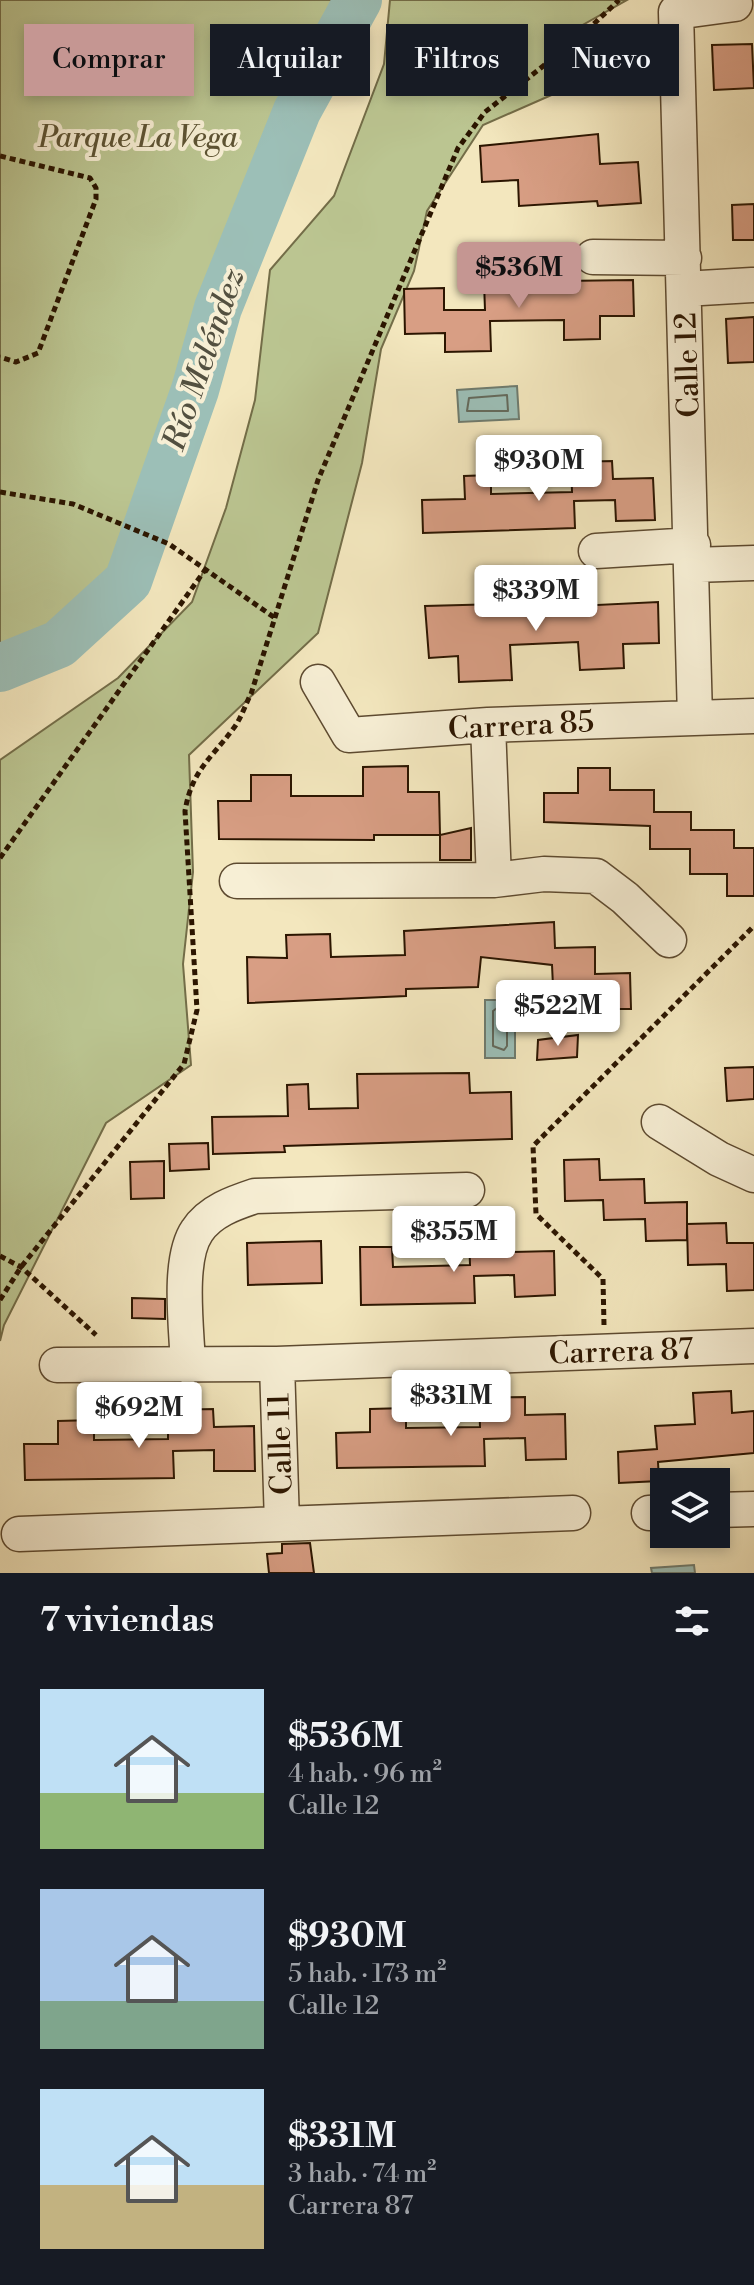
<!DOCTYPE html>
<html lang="es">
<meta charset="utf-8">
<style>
:root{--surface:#171b24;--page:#20242c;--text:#f1f3f6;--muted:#9ea1a6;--accent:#c59692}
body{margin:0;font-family:"Libre Bodoni",serif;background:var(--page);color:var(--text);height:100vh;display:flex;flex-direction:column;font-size:30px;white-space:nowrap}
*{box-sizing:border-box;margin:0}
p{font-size:26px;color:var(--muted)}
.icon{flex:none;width:44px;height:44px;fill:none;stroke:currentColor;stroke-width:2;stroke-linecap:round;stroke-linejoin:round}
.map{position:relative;height:1573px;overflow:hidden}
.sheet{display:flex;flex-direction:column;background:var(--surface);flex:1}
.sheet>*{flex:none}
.top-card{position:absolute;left:24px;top:24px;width:706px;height:72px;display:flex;gap:16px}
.fabs{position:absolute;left:650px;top:1468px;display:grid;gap:16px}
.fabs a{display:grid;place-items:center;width:80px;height:80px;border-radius:0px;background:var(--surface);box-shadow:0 4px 12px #0003;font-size:40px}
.price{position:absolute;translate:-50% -68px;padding:0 18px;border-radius:8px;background:#fff;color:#222;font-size:26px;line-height:52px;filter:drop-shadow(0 2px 4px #0008)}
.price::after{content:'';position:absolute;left:50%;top:48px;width:24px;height:18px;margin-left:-12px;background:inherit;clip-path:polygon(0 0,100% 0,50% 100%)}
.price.on{background:var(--accent);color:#111}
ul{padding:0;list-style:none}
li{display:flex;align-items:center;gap:24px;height:200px;padding:0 40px}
li span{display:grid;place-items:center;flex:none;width:224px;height:160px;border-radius:0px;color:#555}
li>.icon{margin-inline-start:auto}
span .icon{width:96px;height:96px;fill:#fffc;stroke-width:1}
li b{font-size:34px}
h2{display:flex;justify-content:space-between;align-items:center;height:96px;padding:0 40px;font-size:34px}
.pill{padding:0 28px;border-radius:0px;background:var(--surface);box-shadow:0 4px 12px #0003;font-size:28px;line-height:72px}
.pill.on{background:var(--accent);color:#111}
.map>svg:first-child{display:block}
.green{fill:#bbc591;stroke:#736d48;stroke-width:2}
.water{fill:#9cbfb7;stroke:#6f7b6e;stroke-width:2}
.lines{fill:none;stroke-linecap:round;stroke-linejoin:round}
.shore{stroke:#646a5c;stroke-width:2}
.river{stroke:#9cbfb7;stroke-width:48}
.building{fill:#d89e84;stroke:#2b1500;stroke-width:2}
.minor-casing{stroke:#5d4a30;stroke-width:37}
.path{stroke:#2b1500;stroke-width:5;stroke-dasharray:6 4;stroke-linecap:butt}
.minor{stroke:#f7efd5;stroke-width:34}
.labels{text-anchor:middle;stroke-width:8;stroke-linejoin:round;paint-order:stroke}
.park-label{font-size:30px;font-style:italic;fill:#5d5333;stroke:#f7efd5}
.street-label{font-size:30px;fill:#2b1500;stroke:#f7efd5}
.water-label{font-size:32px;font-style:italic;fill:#535040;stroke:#f7efd5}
</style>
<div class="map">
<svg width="754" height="1573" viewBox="0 0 754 1573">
<rect width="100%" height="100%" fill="#f3e7be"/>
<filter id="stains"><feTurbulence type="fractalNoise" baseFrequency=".0025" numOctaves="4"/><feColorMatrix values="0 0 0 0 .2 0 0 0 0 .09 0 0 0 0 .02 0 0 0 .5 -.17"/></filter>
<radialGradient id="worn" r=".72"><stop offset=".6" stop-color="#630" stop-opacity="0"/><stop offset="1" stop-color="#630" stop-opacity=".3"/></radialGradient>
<!-- green -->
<path class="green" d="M0,0h358l-61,111 -79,197 -23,82 -67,191 -69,63 -59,24z
M390,0h237l-71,40v53l-73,32 -56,86 -13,60 -33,78 -19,114 -44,170 -129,122 4,117 -10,92 8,101 -85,58 -102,202 -4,16v-581l118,-82 74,-76 34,-94 29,-108 15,-130 64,-74 50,-132z"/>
<!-- water -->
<path class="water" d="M517,386l2,33 -60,3 -2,-32z
M485,1000h30v58h-30z
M694,1565l1,8h-43l-1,-5z"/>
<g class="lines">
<!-- shore -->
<path class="shore" d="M507,395l1,16h-41l2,-13z
M497,1008l10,3v35l-3,4 -11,-4v-35z"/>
<!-- river -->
<path class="river" d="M0,668l59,-24 69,-63 67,-191 23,-82 79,-197 61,-111"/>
</g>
<!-- building -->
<path class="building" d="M752,44l2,44 -40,2 -2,-45z
M598,134l2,30 38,-2 3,41 -43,3 -1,-5 -78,5 -1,-26 -36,2 -2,-36z
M754,204v36h-21l-1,-35z
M633,280l1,36h-34v23l-36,1v-20l-74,1 1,30 -46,1v-19l-40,1 -1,-45 40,-1v22h41l-1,-28z
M754,317v45l-26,1 -2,-44z
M612,461l1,18 40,-1 2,42 -39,1 -1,-21 -41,1 1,27 -152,5 -1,-33 43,-1 -1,-23 27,-1v19l81,-2 -1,-30z
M577,602v4l81,-4 1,41 -36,1 1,24 -44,2 -2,-28 -68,3 2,35 -53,2 -1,-26 -29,2 -4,-52z
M408,766v26h31l1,43h-66v5l-155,-1 -1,-38h33v-26h40v21h72v-29z
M578,768h32v22h44v22h37v18h43v18h20v48h-27v-22h-37v-25h-40v-23l-106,-4v-29h34z
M471,828v32h-31v-25z
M554,922l1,26 40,-1v27l35,-1 1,36h-45v-24l-33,1 -1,-21 -71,-8 -3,30 -72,2v7l-158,7 -1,-46 40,1 -1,-23 44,-1 1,23 74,-2 -1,-24z
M578,1035l-1,22 -40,3 1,-20z
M754,1067v32l-27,2 -2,-33z
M469,1073l1,20 41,-1 1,47 -228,7 1,6 -72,2 -1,-37 76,-1 -1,-31 21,-1 1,25 49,-1 -1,-34z
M208,1143l1,26 -39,2 -1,-27z
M599,1159l1,21 44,-1 1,24 42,-1v38l-41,1 -1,-22 -41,1 -1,-20 -38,1 -1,-41z
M164,1161v37l-33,1 -1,-37z
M726,1223l1,20h27v47l-27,1 -1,-27 -38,1 -1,-41z
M513,1234v18l41,-1 1,44 -40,2 -1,-22 -40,1 1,27 -114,2 -1,-58h32l1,20 77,-2 -1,-29z
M321,1241l1,42 -74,2 -1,-42z
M132,1298l33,1v20l-33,-1z
M731,1391l1,22 22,-2v42l-96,9 1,19 -40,2 -1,-31 39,-3 -2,-23 40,-2 -2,-31z
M525,1397v18l40,-1 1,45 -40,1 -1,-22 -41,1 1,27 -148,2 -1,-35 34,-1v-23l36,-1v20l74,-1 -1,-29z
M213,1409l1,18 40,-1 1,45h-41v-21l-41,1 1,27 -149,2 -1,-36h34v-23l36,-1v20l74,-1v-29z
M310,1543l4,30h-45l-2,-19 15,-1v-9z"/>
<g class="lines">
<!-- minor casing -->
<g class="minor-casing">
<path id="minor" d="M593,257l91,1
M684,289l68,-4
M596,551l97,-6
M693,565l61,-2
M318,682l31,53 139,-10 266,-9
M695,718l-19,-706 59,-8
M488,725l6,155
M237,881l257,-1 50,-6 52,2 29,22 44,42
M659,1122l60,37 35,16
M277,1364l5,160
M57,1365l220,-1 477,-18
M188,1366c-1,-35 -11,-106 9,-135 13,-20 37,-28 58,-35l212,-6
M716,1510l38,-1
M649,1513l15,-1
M19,1534l554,-21"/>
</g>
<!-- path -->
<path class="path" d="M0,156l90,22 6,10v11l-58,154 -22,9 -16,-5
M0,492l73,12 96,40 106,74
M0,858l205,-288
M0,1256l21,11 75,68
M0,1300l21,-33 163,-203 13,-54 -12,-199c7,-41 25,-51 48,-82 8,-10 12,-24 18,-35l67,-214 140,-332 27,-36 95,-75 39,-37
M604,1325l-1,-46 -67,-65 -3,-68 221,-220"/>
<!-- minor -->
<use href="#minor" class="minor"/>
</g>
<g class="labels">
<!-- park labels -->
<g class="park-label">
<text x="138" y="147">Parque La Vega</text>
</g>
<!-- street labels -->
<g class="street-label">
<text transform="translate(687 365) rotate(-92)" y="10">Calle 12</text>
<text transform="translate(521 725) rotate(-3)" y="10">Carrera 85</text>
<text transform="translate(621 1351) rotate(-2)" y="10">Carrera 87</text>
<text transform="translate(280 1444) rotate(-92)" y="10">Calle 11</text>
</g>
<!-- water labels -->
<g class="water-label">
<text transform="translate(203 359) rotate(-71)" y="11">Río Meléndez</text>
</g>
</g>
<rect width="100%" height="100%" filter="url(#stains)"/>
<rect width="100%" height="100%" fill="url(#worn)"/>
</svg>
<div class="fabs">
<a><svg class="icon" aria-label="layers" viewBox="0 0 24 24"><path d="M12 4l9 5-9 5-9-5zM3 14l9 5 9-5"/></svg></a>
</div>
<b class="price on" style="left:519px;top:310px">$536M</b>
<b class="price" style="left:539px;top:503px">$930M</b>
<b class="price" style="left:536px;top:633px">$339M</b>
<b class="price" style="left:558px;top:1048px">$522M</b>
<b class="price" style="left:454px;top:1274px">$355M</b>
<b class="price" style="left:451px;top:1438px">$331M</b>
<b class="price" style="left:139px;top:1450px">$692M</b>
<div class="top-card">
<a class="pill on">Comprar</a>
<a class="pill">Alquilar</a>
<a class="pill">Filtros</a>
<a class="pill">Nuevo</a>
</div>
</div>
<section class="sheet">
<h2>7 viviendas<svg class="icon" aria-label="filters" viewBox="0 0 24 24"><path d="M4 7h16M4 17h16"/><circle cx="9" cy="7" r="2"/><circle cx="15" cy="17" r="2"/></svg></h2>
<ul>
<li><span style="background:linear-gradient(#bfe0f5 65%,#8fb573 0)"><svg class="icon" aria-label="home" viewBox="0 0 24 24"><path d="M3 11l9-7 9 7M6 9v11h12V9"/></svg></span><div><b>$536M</b><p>4 hab. · 96 m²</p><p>Calle 12</p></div></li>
<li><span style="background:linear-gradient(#a9c7e8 70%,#7fa58c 0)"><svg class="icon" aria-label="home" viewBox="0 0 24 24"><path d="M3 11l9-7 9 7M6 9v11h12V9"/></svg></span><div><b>$930M</b><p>5 hab. · 173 m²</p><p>Calle 12</p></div></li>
<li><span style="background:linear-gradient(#bfe0f5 60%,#c2b280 0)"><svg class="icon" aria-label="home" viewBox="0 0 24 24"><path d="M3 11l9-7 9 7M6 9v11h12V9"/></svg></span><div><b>$331M</b><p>3 hab. · 74 m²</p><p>Carrera 87</p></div></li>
</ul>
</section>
